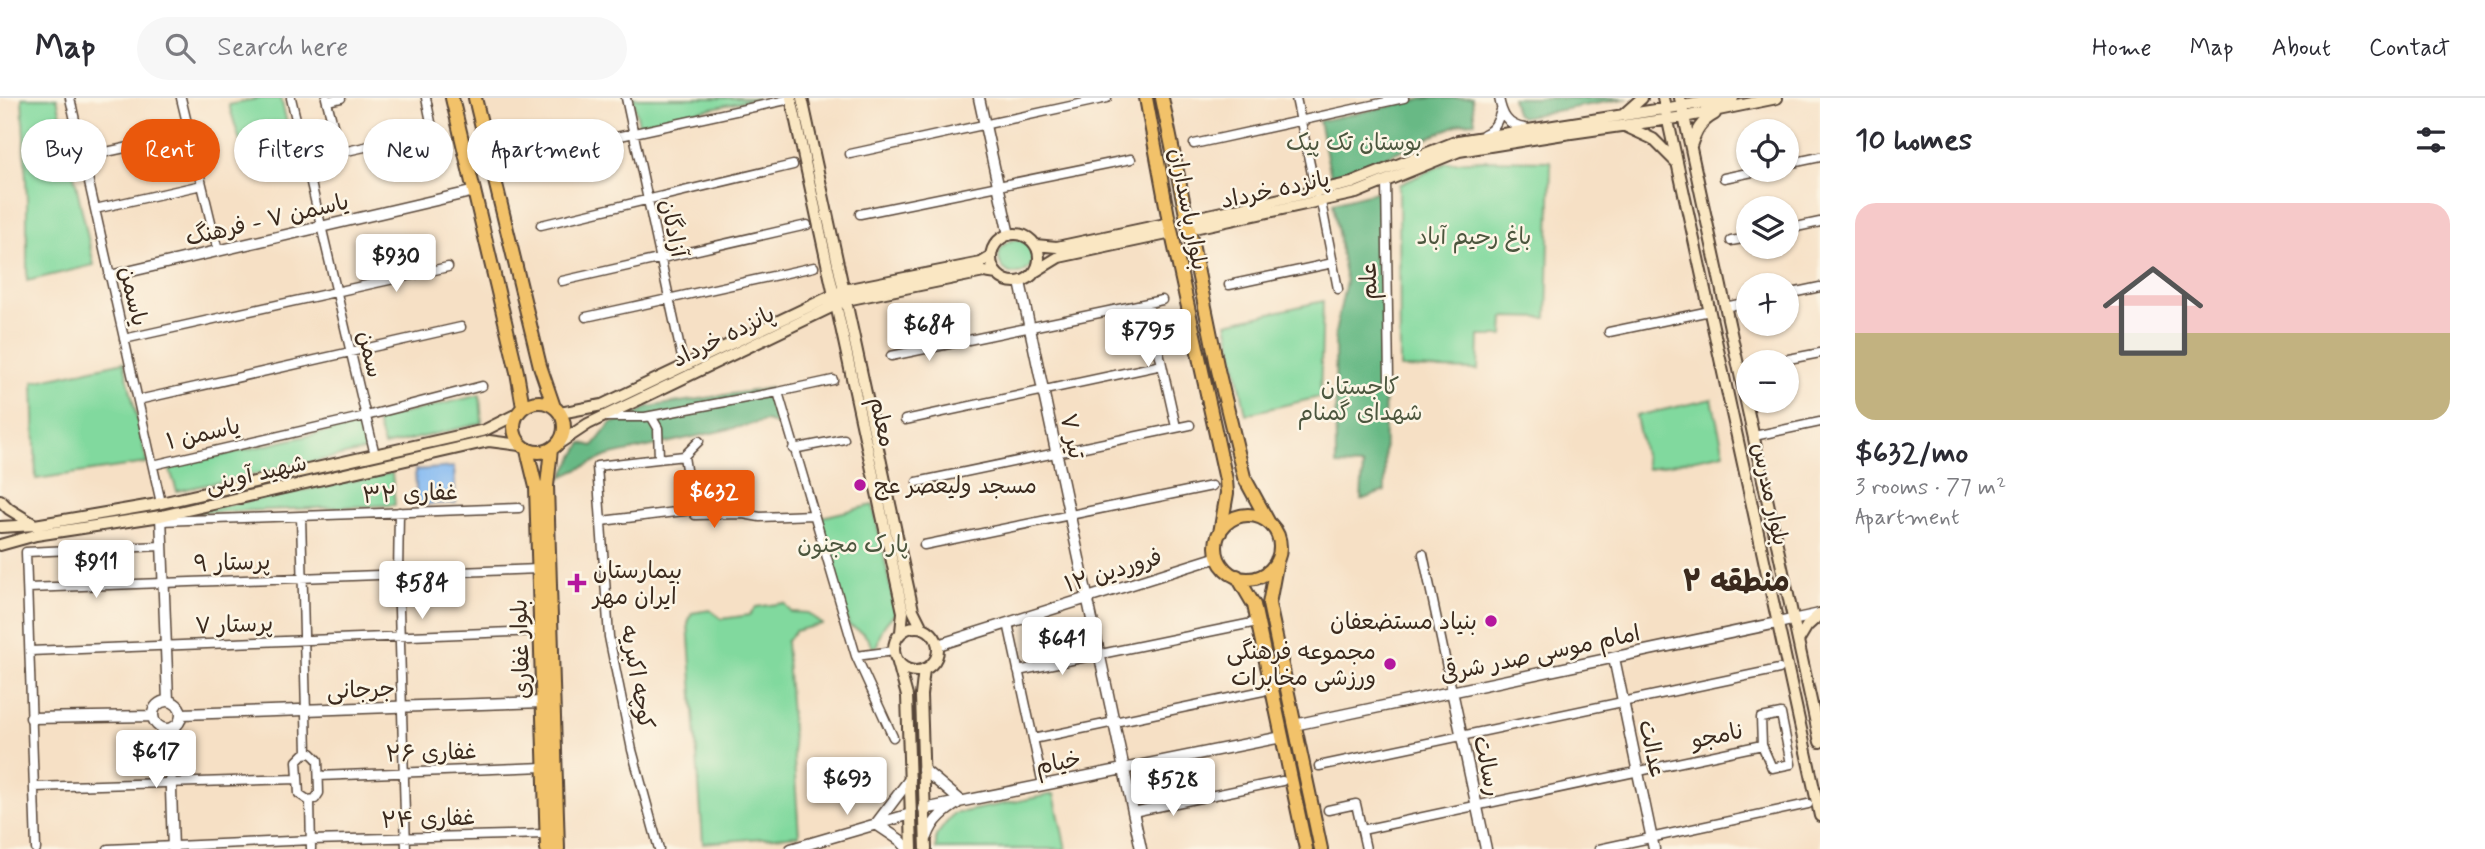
<!DOCTYPE html>
<meta charset="utf-8">
<style>
:root{--surface:#fff;--page:#f7f7f7;--text:#2b2b33;--muted:#7c7c81;--line:#e1e1e2;--accent:#ea580c}
body{margin:0;font-family:Mynerve,"Playpen Sans Arabic",sans-serif;background:var(--page);color:var(--text);height:100vh;display:flex;flex-direction:column;font-size:26px;white-space:nowrap}
*{box-sizing:border-box;margin:0}
p{font-size:23px;color:var(--muted)}
.icon{flex:none;width:38px;height:38px;fill:none;stroke:currentColor;stroke-width:2;stroke-linecap:round;stroke-linejoin:round}
.map{position:relative;flex:1;overflow:hidden}
.drawer{display:flex;flex-direction:column;background:var(--surface);width:665px}
.drawer>*{flex:none}
.banner{position:absolute;left:21px;top:21px;width:665px;height:63px;display:flex;gap:14px}
.buttons{position:absolute;left:1736px;top:21px;display:grid;gap:14px}
.buttons a{display:grid;place-items:center;width:63px;height:63px;border-radius:50%;background:var(--surface);box-shadow:0 2px 5px #0004;font-size:35px}
.price{position:absolute;translate:-50% -60px;padding:0 16px;border-radius:7px;background:#fff;color:#222;font-size:23px;line-height:46px;filter:drop-shadow(0 2px 4px #0008)}
.price::after{content:'';position:absolute;left:50%;top:42px;width:21px;height:16px;margin-left:-10px;background:inherit;clip-path:polygon(0 0,100% 0,50% 100%)}
.price.on{background:var(--accent);color:#fff}
ul{padding:0;list-style:none}
li{display:grid;align-content:center;gap:14px;height:371px;padding:0 35px}
li+li{border-top:2px solid var(--line)}
li span{display:grid;place-items:center;height:217px;border-radius:21px;color:#555}
li>.icon{margin-inline-start:auto}
span .icon{width:126px;height:126px;fill:#fffc;stroke-width:1}
li b{font-size:30px}
h2{display:flex;justify-content:space-between;align-items:center;height:84px;padding:0 35px;font-size:30px}
.chip{padding:0 24px;border-radius:32px;background:var(--surface);box-shadow:0 2px 5px #0004;font-size:24px;line-height:63px}
.chip.on{background:var(--accent);color:#fff}
header{display:flex;align-items:center;gap:42px;box-sizing:border-box;height:98px;padding:0 35px;background:var(--surface);border-bottom:2px solid var(--line)}
header strong{font-size:33px}
nav{display:flex;gap:38px;margin-inline-start:auto;font-size:24px}
.search{width:490px;height:63px;background:var(--page);display:flex;align-items:center;gap:18px;box-sizing:border-box;padding:0 24px;border-radius:38px;color:var(--muted);font-size:26px}
main{display:flex;flex:1;min-height:0}
.map>svg:first-child{display:block}
.green{fill:#81d99e;stroke:#5e825e;stroke-width:2}
.forest{fill:#68b985;stroke:#527252;stroke-width:2}
.water{fill:#83b9f2;stroke:#5f7288;stroke-width:2}
.lines{fill:none;stroke-linecap:round;stroke-linejoin:round}
.minor-casing{stroke:#574537;stroke-width:11}
.tertiary-casing{stroke:#574537;stroke-width:13}
.secondary-casing{stroke:#574537;stroke-width:14}
.primary-casing{stroke:#574537;stroke-width:16}
.minor{stroke:#fff;stroke-width:8}
.tertiary{stroke:#fff;stroke-width:10}
.secondary{stroke:#fae7c3;stroke-width:10}
.primary{stroke:#f2c26a;stroke-width:12}
.poi-dot{fill:#b5179e;stroke:#fcf5e5;stroke-width:2.5}
.labels{text-anchor:middle;stroke-width:5;stroke-linejoin:round;paint-order:stroke}
.park-label{font-size:23px;fill:#4c563e;stroke:#fcf5e5}
.street-label{font-size:23px;fill:#3b2a1e;stroke:#fcf5e5}
.poi-label{font-size:23px;fill:#3b2a1e;stroke:#fcf5e5;text-anchor:start}
.district-label{font-size:30px;font-weight:bold;fill:#3b2a1e;stroke:#fcf5e5}
</style>
<header>
<strong>Map</strong>
<div class="search"><svg class="icon" aria-label="search" viewBox="0 0 24 24"><circle cx="10" cy="10" r="6"/><path d="M15 15l6 6"/></svg>Search here</div>
<nav><a>Home</a><a>Map</a><a>About</a><a>Contact</a></nav>
</header>
<main>
<div class="map">
<svg width="1820" height="751" viewBox="0 0 1820 751">
<rect width="100%" height="100%" fill="#fcf5e5"/>
<filter id="ink" filterUnits="userSpaceOnUse"><feTurbulence type="fractalNoise" baseFrequency=".0143" numOctaves="2"/><feDisplacementMap in="SourceGraphic" scale="14" xChannelSelector="R" yChannelSelector="G"/><feConvolveMatrix kernelMatrix="1 2 1 2 8 2 1 2 1" color-interpolation-filters="sRGB"/></filter>
<filter id="wash" filterUnits="userSpaceOnUse"><feTurbulence type="fractalNoise" baseFrequency=".00686" numOctaves="4" result="noise"/><feDisplacementMap in="SourceGraphic" scale="28" xChannelSelector="R" yChannelSelector="G"/><feGaussianBlur stdDeviation="1.57" result="paint"/><feColorMatrix in="noise" values="0 0 0 0 0 0 0 0 0 0 0 0 0 0 0 0 0 1.4 0 .05"/><feComposite in="paint" operator="in"/></filter>
<g filter="url(#wash)">
<rect width="100%" height="100%" fill="#f6e0c5"/>
<!-- green -->
<path class="green" d="M22,0h35l37,167 -67,16v-80z
M260,0h21l8,34 5,4 6,21 -52,11 -19,-63z
M633,0h125l-119,26z
M1482,62l69,1 -4,157 -43,-1 -1,19h-24l-1,34 -78,-2 -1,-183 47,-22z
M999 159a17 17 0 1 1 34 0a17 17 0 1 1-34 0Z
M1323,203l-3,96 -74,17 -19,-91z
M124,264l23,101 -111,16 -3,-97z
M480,297l2,28 -98,23 -8,-26z
M1712,301l12,54 -77,16 -11,-53z
M360,326l8,26 -191,41 -8,-24z
M392,375l3,32 -209,8z
M873,407l23,108c-12,10 -16,18 -19,33l-5,1c-5,-12 -11,-17 -23,-21l-31,-108z
M784,505l7,9 17,1 14,11 -27,7 -9,11 13,193 -96,8 -15,-220 4,-10 18,-3 12,9 27,-4 7,-8z
M1054,696l12,55h-130v-13l17,-22z"/>
<!-- forest -->
<path class="forest" d="M1429,0h43l3,24 -14,1 -106,48 -24,5 -12,-55z
M1512,0h117l-108,19 -5,-4z
M1383,92l2,301 -24,9 2,-34 -27,-1 -1,-132 11,-52 -13,-78z
M770,290l12,38 -16,-5 -159,35 -45,21 20,-34 11,3 18,-23 19,-4 17,-12z"/>
<!-- water -->
<path class="water" d="M454,369l2,36 -39,2 -2,-35z"/>
</g>
<g filter="url(#ink)">
<g class="lines">
<!-- minor casing -->
<g class="minor-casing">
<path id="minor" d="M70,0l91,405
M181,0l37,153
M291,0l84,357
M326,0l14,54
M626,0l58,269
M1296,0l20,95
M1499,0c3,16 8,28 26,30
M327,3l14,-3
M1484,36c11,-5 14,-13 17,-24
M1194,46l210,-46
M850,56l257,-56
M83,59l107,-23
M306,62l127,-28 -7,-34
M491,66l300,-65
M1787,66l33,-7
M1724,80l38,-8
M1386,84l3,198
M1321,104l17,87
M95,111l107,-24
M860,116l271,-55
M541,127l252,-60
M1787,131l33,-7
M1731,143l17,-3
M562,183l245,-56
M1229,187l104,-22
M1787,196l33,-7
M1148,205l28,124
M1725,209l23,-5
M586,219l228,-50
M1609,234l101,-21
M124,241l324,-72
M891,258l271,-56
M1773,264l47,-9
M778,294l55,-12
M138,302l323,-73
M651,318l7,12 1,30
M606,319h39l133,-25 78,264 38,-5
M905,322l257,-55
M1754,338l66,-14
M793,351l51,-10
M684,358l8,54 3,5 48,-1 17,3 53,-2
M153,367l213,-49 116,-30
M917,384l273,-57
M399,414l-1,63 8,274
M301,418l6,237
M161,423l358,-13
M602,423l90,-11
M924,447l288,-59
M1423,456l29,137
M28,490l511,-19
M1008,525l35,162
M30,553l510,-20
M856,558l37,81
M1018,573l239,-49
M1781,616l10,50 -19,4 -10,-23 -1,-27z
M1033,641l230,-48
M311,655l7,7 1,33 -4,6 -7,1 -9,-6 -2,-33 7,-7z
M1319,668l460,-97
M319,678l225,-9
M34,689l264,-8
M310,702l1,49
M1328,712l28,-6 10,45
M1133,714l149,-31
M1362,732l400,-85
M36,751l-10,-297 136,-6
M108,751l203,-9 235,-6
M659,751l-27,-99 -23,-113 -12,-171 87,-10 15,-15
M1599,751l209,-45"/>
</g>
<!-- tertiary casing -->
<g class="tertiary-casing">
<path id="tertiary" d="M979,0l30,137
M110,178l365,-85
M1020,184l121,567
M161,418l7,185
M938,547l280,-88
M1614,560l40,191
M1452,593l34,158
M153 617a14 14 0 1 1 28 0a14 14 0 1 1-28 0Z
M182,616l361,-12
M31,620l122,-2
M1294,627l526,-111
M169,631l4,120
M923,671l38,32c-15,9 -28,18 -34,36
M924,711l358,-72
M791,751l120,-35
M908,751l-8,-9 -24,-16 34,-45"/>
</g>
<!-- secondary casing -->
<g class="secondary-casing">
<path id="secondary" d="M791,0l112,514 -2,20
M802,0l111,512 9,18
M1663,0l157,718
M1680,0l140,644
M1623,17l19,-17
M1627,29l26,12 23,23
M1691,48c5,-15 9,-24 24,-32
M1186,122l166,-37 106,-42 275,-43
M1189,131l167,-36 103,-42 105,-17 120,-17 93,-19
M991 160a24 24 0 1 1 48 0a24 24 0 1 1-48 0Z
M1035,147l22,2 113,-24
M1036,173l23,-14 113,-24
M560,315l42,-8 242,-115 137,-27 10,-6
M558,346l30,-20 258,-124 138,-28 13,2
M0,402l9,9 26,16
M0,429l35,-2 117,-20 333,-75 32,-16
M0,447l36,-10 125,-19 328,-75 31,4
M894 551a22 22 0 1 1 44 0a22 22 0 1 1-44 0Z
M1798,543l9,-15 13,-12
M898,565l9,33 5,153
M924,571l-3,26 5,154"/>
</g>
<!-- primary casing -->
<g class="primary-casing">
<path id="primary" d="M452,0l65,274 6,35
M475,0l65,268 14,41
M1146,0l22,118 58,264 1,13 -7,40
M1162,0l56,272 26,107 25,46
M514 329a25 25 0 1 1 50 0a25 25 0 1 1-50 0Z
M551,351l-4,37 11,363
M527,352l9,37 11,362
M1216 449a32 32 0 1 1 64 0a32 32 0 1 1-64 0Z
M1277,462l-8,44 52,245
M1237,478l17,29 52,244"/>
</g>
<!-- minor -->
<use href="#minor" class="minor"/>
<!-- tertiary -->
<use href="#tertiary" class="tertiary"/>
<!-- secondary -->
<use href="#secondary" class="secondary"/>
<!-- primary -->
<use href="#primary" class="primary"/>
</g>
</g>
<!-- markers -->
<g class="poi-dot">
<circle cx="860" cy="387" r="7"/>
<path d="M573.5 474.5h7v7h7v7h-7v7h-7v-7h-7v-7h7z"/>
<circle cx="1491" cy="523" r="7"/>
<circle cx="1390" cy="566" r="7"/>
</g>
<g class="labels">
<!-- park labels -->
<g class="park-label">
<text x="1354" y="52">بوستان تک پیک</text>
<text x="1474" y="146">باغ رحیم آباد</text>
<text x="1360" y="296">کاجستان<tspan x="1360" dy="26">شهدای گمنام</tspan></text>
<text x="853" y="454">پارک مجنون</text>
</g>
<!-- street labels -->
<g class="street-label">
<text transform="translate(1275 91) rotate(-12)" y="8">پانزده خرداد</text>
<text transform="translate(1189 111) rotate(79)" y="8">بلوار پاسداران</text>
<text transform="translate(267 121) rotate(-13)" y="8">یاسمن ۷ - فرهنگ</text>
<text transform="translate(674 130) rotate(78)" y="8">آزادگان</text>
<text transform="translate(1368 183) rotate(-91)" y="8">علم</text>
<text transform="translate(134 198) rotate(77)" y="8">یاسمن</text>
<text transform="translate(723 238) rotate(-26)" y="8">پانزده خرداد</text>
<text transform="translate(371 256) rotate(77)" y="8">سمن</text>
<text transform="translate(883 324) rotate(78)" y="8">معلم</text>
<text transform="translate(203 335) rotate(-13)" y="8">یاسمن ۱</text>
<text transform="translate(1073 338) rotate(78)" y="8">۷ تیر</text>
<text transform="translate(256 375) rotate(-13)" y="8">شهید آوینی</text>
<text transform="translate(410 395) rotate(-2)" y="8">غفاری ۳۲</text>
<text transform="translate(1771 396) rotate(78)" y="8">بلوار مدرس</text>
<text transform="translate(232 464) rotate(-2)" y="8">پرستار ۹</text>
<text transform="translate(1113 472) rotate(-17)" y="8">۱۲ فروردین</text>
<text transform="translate(234 526) rotate(-2)" y="8">پرستار ۷</text>
<text transform="translate(520 551) rotate(-92)" y="8">بلوار غفاری</text>
<text transform="translate(1540 555) rotate(-12)" y="8">امام موسی صدر شرقی</text>
<text transform="translate(638 579) rotate(80)" y="8">کوچه اکبریه</text>
<text transform="translate(361 591) rotate(-2)" y="8">جرجانی</text>
<text transform="translate(1717 637) rotate(-12)" y="8">نامجو</text>
<text transform="translate(1653 651) rotate(78)" y="8">عدالت</text>
<text transform="translate(431 654) rotate(-2)" y="8">غفاری ۲۶</text>
<text transform="translate(1058 664) rotate(-11)" y="8">خیام</text>
<text transform="translate(1488 668) rotate(78)" y="8">رسالت</text>
<text transform="translate(428 720) rotate(-2)" y="8">غفاری ۲۴</text>
</g>
<!-- poi labels -->
<g class="poi-label">
<text x="874" y="395">مسجد ولیعصر عج</text>
<text x="593" y="480">بیمارستان<tspan x="593" dy="26">ایران مهر</tspan></text>
<text x="1477" y="531" text-anchor="end">بنیاد مستضعفان</text>
<text x="1376" y="561" text-anchor="end">مجموعه فرهنگی<tspan x="1376" dy="26">ورزشی مخابرات</tspan></text>
</g>
<!-- district labels -->
<g class="district-label">
<text x="1736" y="493">منطقه ۲</text>
</g>
</g>
</svg>
<div class="buttons">
<a><svg class="icon" aria-label="locate" viewBox="0 0 24 24"><circle cx="12" cy="12" r="6"/><path d="M12 2v4M12 18v4M2 12h4M18 12h4"/></svg></a>
<a><svg class="icon" aria-label="layers" viewBox="0 0 24 24"><path d="M12 4l9 5-9 5-9-5zM3 14l9 5 9-5"/></svg></a>
<a>+</a>
<a>−</a>
</div>
<b class="price" style="left:396px;top:196px">$930</b>
<b class="price" style="left:929px;top:265px">$684</b>
<b class="price" style="left:1148px;top:271px">$795</b>
<b class="price on" style="left:714px;top:432px">$632</b>
<b class="price" style="left:96px;top:502px">$911</b>
<b class="price" style="left:422px;top:523px">$584</b>
<b class="price" style="left:1062px;top:579px">$641</b>
<b class="price" style="left:156px;top:692px">$617</b>
<b class="price" style="left:847px;top:719px">$693</b>
<b class="price" style="left:1173px;top:720px">$528</b>
<div class="banner">
<a class="chip">Buy</a>
<a class="chip on">Rent</a>
<a class="chip">Filters</a>
<a class="chip">New</a>
<a class="chip">Apartment</a>
</div>
</div>
<section class="drawer">
<h2>10 homes<svg class="icon" aria-label="filters" viewBox="0 0 24 24"><path d="M4 7h16M4 17h16"/><circle cx="9" cy="7" r="2"/><circle cx="15" cy="17" r="2"/></svg></h2>
<ul>
<li><span style="background:linear-gradient(#f6c9c9 60%,#c2b280 0)"><svg class="icon" aria-label="home" viewBox="0 0 24 24"><path d="M3 11l9-7 9 7M6 9v11h12V9"/></svg></span><div><b>$632/mo</b><p>3 rooms · 77 m²</p><p>Apartment</p></div></li>
</ul>
</section>
</main>
